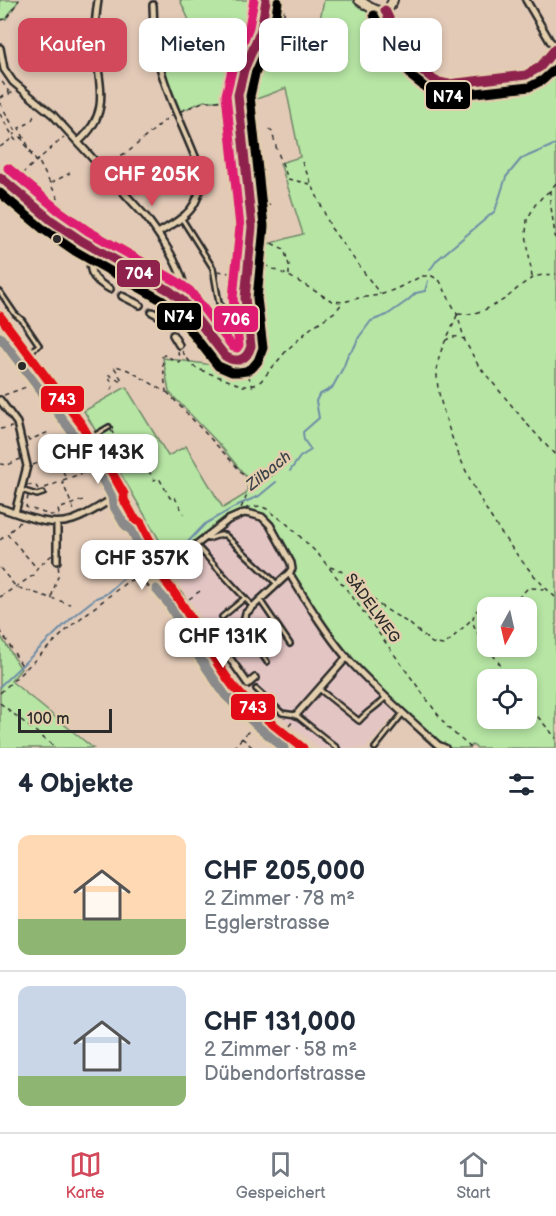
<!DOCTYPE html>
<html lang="de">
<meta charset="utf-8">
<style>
:root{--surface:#fff;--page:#f2f2f3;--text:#1f2937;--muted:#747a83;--line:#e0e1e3;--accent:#d1495b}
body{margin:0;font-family:"Balsamiq Sans",sans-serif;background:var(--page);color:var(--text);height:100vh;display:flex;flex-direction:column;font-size:22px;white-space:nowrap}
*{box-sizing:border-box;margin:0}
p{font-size:20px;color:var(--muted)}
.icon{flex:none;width:33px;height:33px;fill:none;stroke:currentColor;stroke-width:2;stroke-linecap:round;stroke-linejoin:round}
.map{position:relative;height:748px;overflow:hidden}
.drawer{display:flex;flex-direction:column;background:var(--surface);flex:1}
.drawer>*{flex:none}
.top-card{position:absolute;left:18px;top:18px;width:520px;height:54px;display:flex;gap:12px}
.needle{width:39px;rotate:188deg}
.buttons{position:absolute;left:477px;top:597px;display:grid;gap:12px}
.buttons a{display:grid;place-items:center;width:60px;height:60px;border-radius:12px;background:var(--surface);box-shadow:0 3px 9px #0003;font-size:30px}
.scale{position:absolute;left:18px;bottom:15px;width:94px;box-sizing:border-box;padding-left:6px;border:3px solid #2b2b2b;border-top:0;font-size:16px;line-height:21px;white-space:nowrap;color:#2b2b2b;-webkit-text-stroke:4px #e3cead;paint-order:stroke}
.price{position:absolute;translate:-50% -51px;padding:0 14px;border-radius:12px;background:#fff;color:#222;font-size:20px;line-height:39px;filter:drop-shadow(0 2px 3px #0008)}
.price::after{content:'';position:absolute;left:50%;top:36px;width:18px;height:14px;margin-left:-9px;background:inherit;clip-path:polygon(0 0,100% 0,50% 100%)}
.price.current{background:var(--accent);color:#fff}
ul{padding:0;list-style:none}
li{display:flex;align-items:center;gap:18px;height:150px;padding:0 18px}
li+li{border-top:2px solid var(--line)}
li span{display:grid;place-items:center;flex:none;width:168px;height:120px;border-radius:12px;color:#555}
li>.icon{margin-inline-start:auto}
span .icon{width:72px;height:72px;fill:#fffc;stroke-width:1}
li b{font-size:26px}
h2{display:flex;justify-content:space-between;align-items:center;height:72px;padding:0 18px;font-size:26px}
.chip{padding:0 21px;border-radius:12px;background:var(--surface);box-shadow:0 3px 9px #0003;font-size:21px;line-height:54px}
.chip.current{background:var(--accent);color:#fff}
.tabs{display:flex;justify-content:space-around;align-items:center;height:84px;border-top:2px solid var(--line);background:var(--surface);font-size:16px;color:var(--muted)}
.tabs a{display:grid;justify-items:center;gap:3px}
.tabs .current{color:var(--accent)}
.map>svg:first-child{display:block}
.built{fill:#e3c5c4}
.green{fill:#b6e5a4;stroke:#708868;stroke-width:1.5;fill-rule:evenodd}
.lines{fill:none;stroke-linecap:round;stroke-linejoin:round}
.stream{stroke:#6e8da6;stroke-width:2}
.minor-tunnel{stroke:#beaa9b;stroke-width:5;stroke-dasharray:5 2.5;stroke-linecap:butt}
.service-casing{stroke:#2b2b2b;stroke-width:8}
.minor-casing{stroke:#2b2b2b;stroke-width:10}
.tertiary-casing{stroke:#2b2b2b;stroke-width:11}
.secondary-casing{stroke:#2b2b2b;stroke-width:12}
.path{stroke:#2b2b2b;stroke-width:1.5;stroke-dasharray:4.5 4.5;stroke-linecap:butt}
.service{stroke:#e3cead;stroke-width:3}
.minor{stroke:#e3cead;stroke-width:5}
.tertiary{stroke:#e3cead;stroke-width:7}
.secondary{stroke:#e3cead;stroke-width:8}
.bus-1-casing{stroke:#e3cead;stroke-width:14}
.bus-2-casing{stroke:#e3cead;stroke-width:14}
.bus-3-casing{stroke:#e3cead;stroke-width:14}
.bus-4-casing{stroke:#e3cead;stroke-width:14}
.bus-5-casing{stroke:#e3cead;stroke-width:14}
.bus-1{stroke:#8e224d;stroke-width:9}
.bus-2{stroke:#e20a16;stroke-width:9}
.bus-3{stroke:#000;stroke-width:9}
.bus-4{stroke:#de1a72;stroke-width:9}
.bus-5{stroke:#8a8a8a;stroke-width:9}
.bus-dot{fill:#2b2b2b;stroke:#e3cead;stroke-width:2}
.labels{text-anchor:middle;stroke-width:5;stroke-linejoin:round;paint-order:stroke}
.street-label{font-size:15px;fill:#2b2b2b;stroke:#e3cead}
.water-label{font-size:16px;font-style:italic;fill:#3c434a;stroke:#e3cead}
.line-badge{stroke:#e3cead;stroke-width:2}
.badge-label{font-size:16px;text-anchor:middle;font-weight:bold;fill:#fff}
</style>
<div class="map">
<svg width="556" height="748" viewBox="0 0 556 748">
<rect width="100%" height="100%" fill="#e3cab7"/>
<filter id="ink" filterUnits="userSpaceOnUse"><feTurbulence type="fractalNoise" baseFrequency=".0167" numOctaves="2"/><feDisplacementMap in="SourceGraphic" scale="12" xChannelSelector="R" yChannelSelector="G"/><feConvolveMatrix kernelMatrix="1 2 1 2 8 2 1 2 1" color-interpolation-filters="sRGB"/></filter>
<g filter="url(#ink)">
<!-- built -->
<path class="built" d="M239,514l23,3 137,193 -34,38h-45l-58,-48 -34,-43 -45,-68 -11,-20 22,-22z"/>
<!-- green -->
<path class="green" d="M0,0h19l-13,19 -6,1z
M180,0h86l-3,25 54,9 7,-34h34l27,10 37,60 18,13 91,-9 25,-26v700h-79l-5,-3 -2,3h-25l-7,-3 -91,-88 -58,-84 3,-4 -22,-44 -8,-8 -23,-3 -67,51 -8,-12v-5l-80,-137 42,-24 42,69 18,-10 37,62 23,-14 3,-14 -30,-36 -50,-52 -6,-34 71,10 19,-7 4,-114 46,-13 -23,-71 20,-6 -14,-69 -48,18v-11h-7l-13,6h-14l-27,12 -9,-25 -14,-53 39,-6zM488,608h38v38h-38zM488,680h38v38h-38z
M0,635l21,34 -10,12 82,67h-93z"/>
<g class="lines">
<!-- stream -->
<path class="stream" d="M430,270l7,-10 58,-49 11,-34 15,-18 35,-15
M290,471l10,-14 11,-7 -7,-10 -1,-8 16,-14 -3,-17 3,-6 13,-7 12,-22 4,-12 6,-6 5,-11 12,-16 16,-6 20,-14 9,-8 9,-2 3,-10
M168,553l16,-7 21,-22 33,-19 21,-9 17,-14
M139,569l3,-2
M0,686l78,-74 18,-14 10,-4 21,-19 7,-3"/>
<!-- minor-tunnel -->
<path class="minor-tunnel" d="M110,289l12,7
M140,305l12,7
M166,323l7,12"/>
<!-- service casing -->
<g class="service-casing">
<path id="service" d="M279,0l-1,3 3,10
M58,45c3,7 6,14 14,16l25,-3
M182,219l31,49 6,35 6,7
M0,292l15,22 7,6 17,25 -11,8
M92,437l17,-10
M21,490l16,5 6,-2
M206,538l2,1 12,-4h5l51,48
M196,545l57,62
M260,600l30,44
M222,617l23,-19
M244,623l4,10 19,29
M256,689l26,24 14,2 41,33
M319,689l40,32c8,-10 18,-14 27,-24
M375,748l28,-35"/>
</g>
<!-- minor casing -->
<g class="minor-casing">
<path id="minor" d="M526,0l24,41 6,5
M153,5c1,17 0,34 4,50 9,41 30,78 44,117 1,35 -15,45 -43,61
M0,48l4,21 9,13 40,33 93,102c12,16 46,63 37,84
M78,142c36,-31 19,-60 17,-100 -1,-14 1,-28 3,-42
M95,249c-10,20 -3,31 15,40
M122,296l18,9
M152,312l10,5 4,6
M173,335l6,10
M0,400l17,23 10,43 -12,47
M0,508c23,7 49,20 73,12 16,-5 31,-17 46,-25
M57,523v38
M166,568l62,-48 16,-7 7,1 11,3 8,8 21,38 1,6 -3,4c18,29 36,59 58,85 28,31 60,59 91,87l7,3
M255,678l-7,6 -29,-41 25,-22 2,-8 43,-40
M296,715l51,-58"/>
</g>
<!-- tertiary casing -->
<g class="tertiary-casing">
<path id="tertiary" d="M385,10l9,19 13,15 15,26 13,11 13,3 78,-9c14,-5 22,-16 30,-27"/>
</g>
<!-- secondary casing -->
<g class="secondary-casing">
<path id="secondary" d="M359,0c11,8 27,20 34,0
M0,177l51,43 31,21 88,50 13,10 42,55c11,9 24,4 26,-10 -1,-16 -6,-31 -6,-48 1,-24 7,-47 7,-71l-14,-132 6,-25 17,-40 5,-30
M0,316l8,12 74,97 23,41 6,5 8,14 5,9v6l10,18 7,5 5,9 15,31
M106,471l13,24 4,4
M134,518c2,17 18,29 16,47
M146 573a11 11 0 1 1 22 0a11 11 0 1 1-22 0Z
M165,581l13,15 31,55 25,36 29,29 40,32"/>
</g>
<!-- path -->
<path class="path" d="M0,20l6,-1 13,-19
M0,97l9,-5 -8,-12 2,-1
M0,98l14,-6
M0,103l17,30 -4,2
M181,111l24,-10h13l12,-6
M0,114l15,26 6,-3 11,19
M34,116l-3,6 -12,6 18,35 2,-1 27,52
M269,129l3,3 5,18 11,29 22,5
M0,147l13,-9
M302,162l29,66 49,66
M105,163l23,-11 43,-37
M15,180l49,-43
M51,183l19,-10
M556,183l-6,8v9l6,42
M270,204l-6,3 2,28 5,8 13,6 5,16v10
M256,265l11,1 22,10 43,25 11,1 16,-4 21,-3 16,-6 26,-13h10l8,5 17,33 8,27 13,24 49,59 29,32
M218,271l22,4
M532,277l-6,-44 1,-13 8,-15 9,-10 6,-4
M458,314c18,2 38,-8 52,-19 7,-6 14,-13 23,-17 7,-4 15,-3 23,-4
M457,315c-8,23 -20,34 -20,60 0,14 4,27 8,41 19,65 61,135 111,182
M445,341c6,-5 13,-6 20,-1
M245,367l7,18
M111,390l2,-4 -5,-12 13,8 1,-2 -8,-13 2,-1 12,4 38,22 -4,-35 2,-2 15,7h1l-2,-10 3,-2 12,16 5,3 45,17h9l9,-5 26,-31 24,-22 25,-17 7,-9
M167,392l69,74 10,13 3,12
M4,395l25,-9
M0,429l12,-2
M111,430l13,22 5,-2 12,18 5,-2 8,14 5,-2 11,20 4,-2 10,18
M27,438l2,2 20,-8
M57,455l9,24
M0,464l8,1 12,-6
M33,465l10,-4
M63,480l28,-10 -1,-3 6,-2
M27,485l9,1 2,3
M45,488l17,-7 13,32
M28,496l-2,11 24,8h9
M241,508l8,-17 29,-20
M246,508l14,-2 7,3 19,14 32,31 33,41 96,132 24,21
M59,514l-1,-5 28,-10
M20,522l-13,12 29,33
M0,540l6,-5
M136,550l5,7 -1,7
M330,567l11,4 41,36 28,17 22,19 11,2 4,-2 26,-25
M0,568l16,19 35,11 8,-25 -1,-8
M0,597l34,-22 3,-7 15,-13
M51,598l19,6
M189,599l11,-8
M0,630l24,39
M208,633l13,-11
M511,680l-34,-48 -3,-6 -1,-8 2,-6 6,-4 25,-3 8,-3 13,-13 4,-1 14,1
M0,693l72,-68 55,-43 20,-9
M0,703l56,45
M526,703l30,35
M289,726l5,-6
M242,738l11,10
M233,748l26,-28"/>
<!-- service -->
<use href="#service" class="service"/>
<!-- minor -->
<use href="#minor" class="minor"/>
<!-- tertiary -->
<use href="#tertiary" class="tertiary"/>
<!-- secondary -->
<use href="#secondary" class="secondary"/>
<!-- bus-1 casing -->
<g class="bus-1-casing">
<path id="bus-1" d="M385,10l9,19 13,15 15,26 13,11 13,3 78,-9 14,-8 16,-19
M0,177l51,43 31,21 88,50 13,10 42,55c12,8 22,4 26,-10l-6,-48 7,-71 -14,-132 6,-25 17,-40 5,-30"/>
</g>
<!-- bus-2 casing -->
<g class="bus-2-casing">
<path id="bus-2" d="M0,316l82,109 23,41 6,5 13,23v6l10,18 7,5 20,40
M165,581c27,32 42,72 68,105 20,24 46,43 70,62"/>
</g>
<!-- bus-3 casing -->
<g class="bus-3-casing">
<path id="bus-3" d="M374,15l10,20 13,16 15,26 19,15 18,4 80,-9 14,-7 13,-12
M0,193l43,36 32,22 88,50 11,9 44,56 14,6h7l7,-1 7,-4 5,-6 5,-13 -6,-50 7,-72 -14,-130 5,-22 18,-41 5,-31"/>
</g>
<!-- bus-4 casing -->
<g class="bus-4-casing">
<path id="bus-4" d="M8,168l50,42 30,21 88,50 14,10 43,56 4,1 2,-3 -6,-47 7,-71 -14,-132 7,-29 16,-39 5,-27"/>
</g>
<!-- bus-5 casing -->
<g class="bus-5-casing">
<path id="bus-5" d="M0,337l72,95 23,40 7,7 7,12 3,6 1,8 11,19 8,7 18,37
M156,589l12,14 31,54 26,38 30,29 29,24"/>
</g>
<!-- bus-1 -->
<use href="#bus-1" class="bus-1"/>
<!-- bus-2 -->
<use href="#bus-2" class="bus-2"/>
<!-- bus-3 -->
<use href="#bus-3" class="bus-3"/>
<!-- bus-4 -->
<use href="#bus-4" class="bus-4"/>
<!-- bus-5 -->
<use href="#bus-5" class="bus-5"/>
</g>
</g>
<!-- markers -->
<g class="bus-dot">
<circle cx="57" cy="239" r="5"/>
<circle cx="22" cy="366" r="5"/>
</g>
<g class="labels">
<!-- street labels -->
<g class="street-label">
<text transform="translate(373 608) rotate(54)" y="5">SÄDELWEG</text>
</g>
<!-- water labels -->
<g class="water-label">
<text transform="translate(268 470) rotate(-39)" y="6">Zilbach</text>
</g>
</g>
<g class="line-badge">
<rect x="425" y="81" width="46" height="29" rx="6" fill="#000"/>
<rect x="116" y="259" width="45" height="29" rx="6" fill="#8e224d"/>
<rect x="156" y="302" width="46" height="29" rx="6" fill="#000"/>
<rect x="213" y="305" width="46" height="28" rx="6" fill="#de1a72"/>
<rect x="40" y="385" width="45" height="28" rx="6" fill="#e20a16"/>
<rect x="230" y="693" width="46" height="28" rx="6" fill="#e20a16"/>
</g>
<g class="badge-label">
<text x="448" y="102">N74</text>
<text x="139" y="279">704</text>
<text x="179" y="322">N74</text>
<text x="236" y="325">706</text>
<text x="62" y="405">743</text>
<text x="253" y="713">743</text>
</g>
</svg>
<div class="buttons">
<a><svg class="needle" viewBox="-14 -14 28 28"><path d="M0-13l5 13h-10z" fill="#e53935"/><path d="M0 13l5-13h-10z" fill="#747a83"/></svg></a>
<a><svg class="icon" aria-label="locate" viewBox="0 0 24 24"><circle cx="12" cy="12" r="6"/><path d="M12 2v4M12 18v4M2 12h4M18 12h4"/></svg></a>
</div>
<div class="scale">100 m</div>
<b class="price current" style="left:152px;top:207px">CHF 205K</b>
<b class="price" style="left:98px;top:485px">CHF 143K</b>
<b class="price" style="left:142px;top:591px">CHF 357K</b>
<b class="price" style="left:223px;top:669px">CHF 131K</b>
<div class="top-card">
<a class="chip current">Kaufen</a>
<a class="chip">Mieten</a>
<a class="chip">Filter</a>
<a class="chip">Neu</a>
</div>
</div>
<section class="drawer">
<h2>4 Objekte<svg class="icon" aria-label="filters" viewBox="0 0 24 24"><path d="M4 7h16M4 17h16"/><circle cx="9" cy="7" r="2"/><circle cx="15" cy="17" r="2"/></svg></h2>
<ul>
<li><span style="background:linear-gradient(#ffd9b3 70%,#8fb573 0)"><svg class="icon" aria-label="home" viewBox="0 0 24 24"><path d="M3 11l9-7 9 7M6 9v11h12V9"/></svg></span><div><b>CHF 205,000</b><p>2 Zimmer · 78 m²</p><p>Egglerstrasse</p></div></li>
<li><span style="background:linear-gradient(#c9d6e8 75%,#8fb573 0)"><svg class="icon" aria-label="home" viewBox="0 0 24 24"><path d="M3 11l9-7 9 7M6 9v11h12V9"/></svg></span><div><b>CHF 131,000</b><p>2 Zimmer · 58 m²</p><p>Dübendorfstrasse</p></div></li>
</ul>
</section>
<nav class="tabs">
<a class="current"><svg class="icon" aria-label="map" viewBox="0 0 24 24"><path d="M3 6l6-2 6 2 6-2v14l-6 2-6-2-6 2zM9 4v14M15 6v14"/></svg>Karte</a>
<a><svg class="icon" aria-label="saved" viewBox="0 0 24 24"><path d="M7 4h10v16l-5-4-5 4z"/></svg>Gespeichert</a>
<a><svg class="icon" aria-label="home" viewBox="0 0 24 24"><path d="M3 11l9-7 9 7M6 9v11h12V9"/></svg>Start</a>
</nav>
